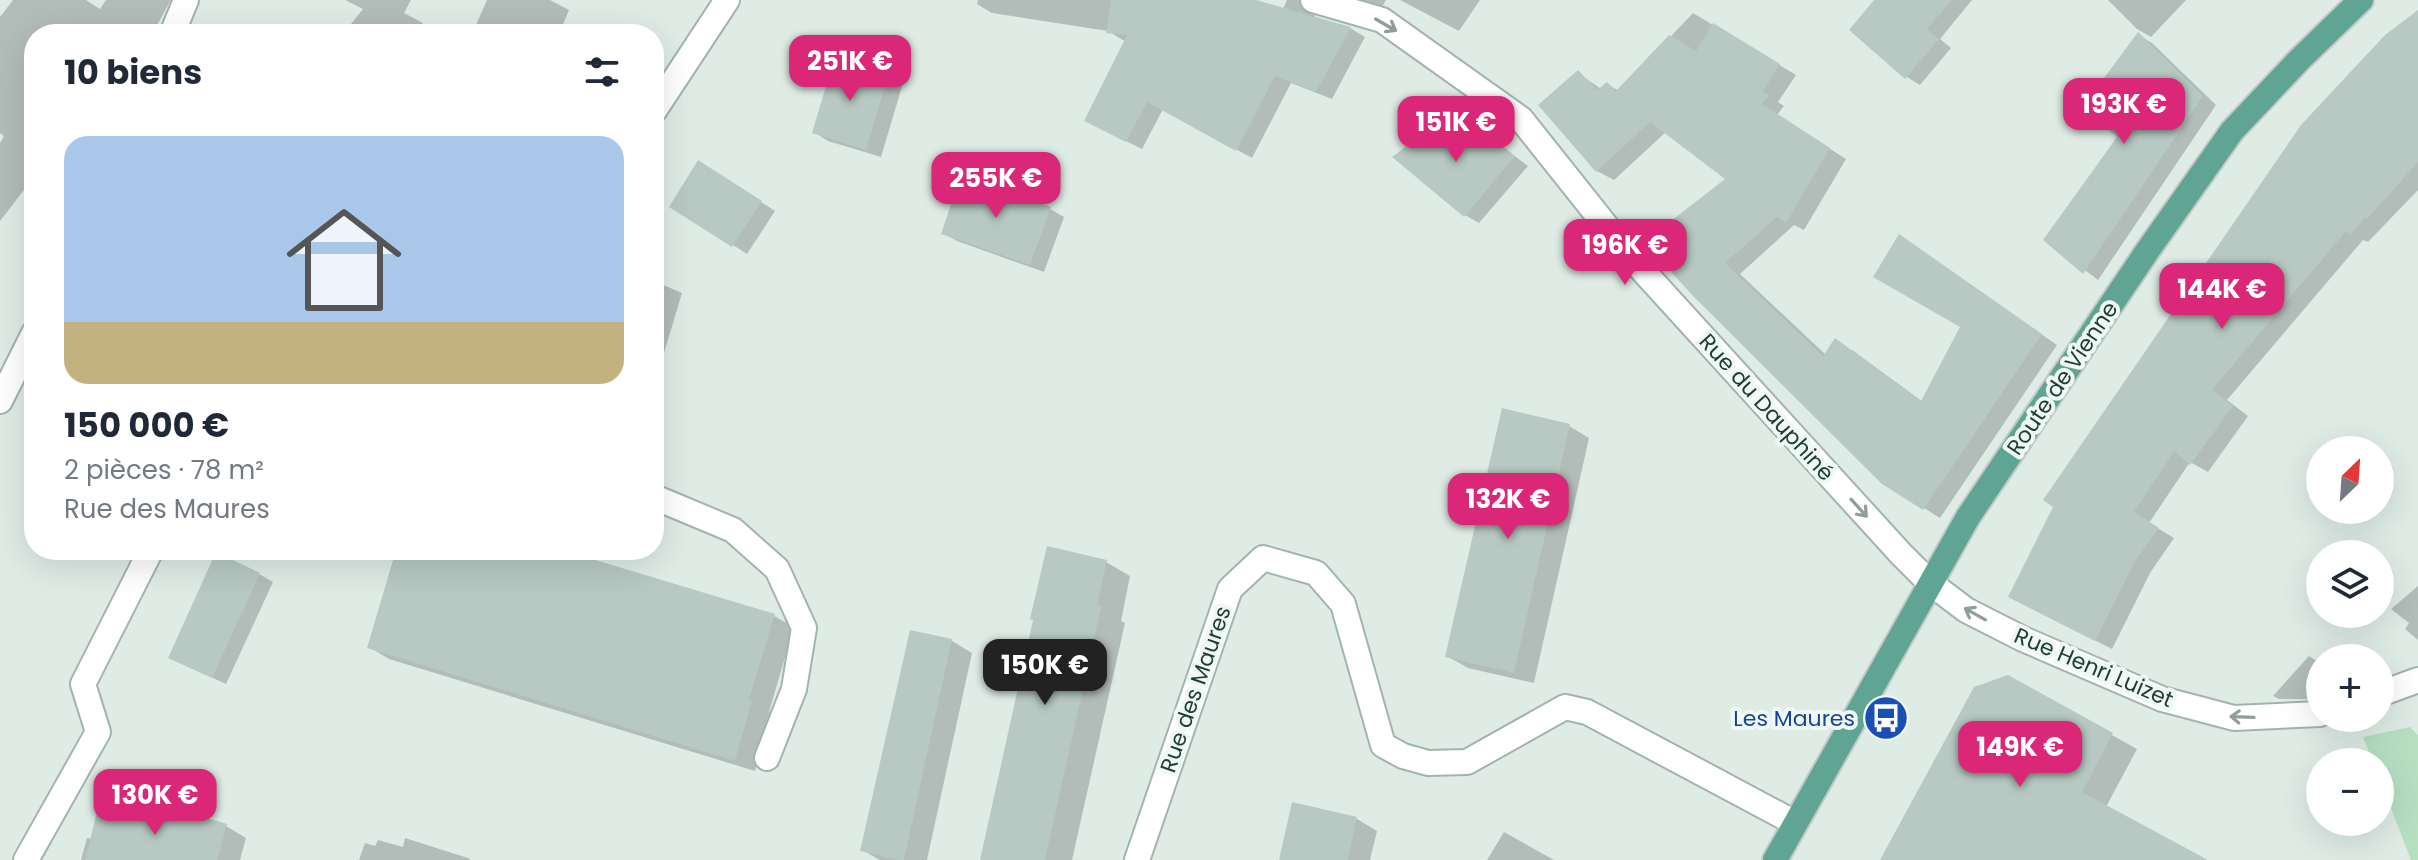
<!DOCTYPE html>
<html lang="fr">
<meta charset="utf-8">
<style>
:root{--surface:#fff;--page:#f2f2f3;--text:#1f2937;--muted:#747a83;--accent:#db2777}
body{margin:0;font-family:Poppins,sans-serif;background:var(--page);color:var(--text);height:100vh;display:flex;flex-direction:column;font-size:30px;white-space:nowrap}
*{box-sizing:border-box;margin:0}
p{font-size:26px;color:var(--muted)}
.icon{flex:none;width:44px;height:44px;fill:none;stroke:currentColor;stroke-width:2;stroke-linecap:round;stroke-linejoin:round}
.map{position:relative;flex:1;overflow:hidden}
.side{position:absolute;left:24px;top:24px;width:640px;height:536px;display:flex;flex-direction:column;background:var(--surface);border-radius:32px;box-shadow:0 8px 32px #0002}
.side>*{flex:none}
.needle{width:52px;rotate:25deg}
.fabs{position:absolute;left:2306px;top:436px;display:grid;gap:16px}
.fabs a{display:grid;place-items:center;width:88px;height:88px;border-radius:50%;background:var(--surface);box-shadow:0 8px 32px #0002;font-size:40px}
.price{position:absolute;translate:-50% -68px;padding:0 18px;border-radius:16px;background:var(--accent);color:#fff;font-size:26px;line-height:52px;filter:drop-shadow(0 2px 4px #0008)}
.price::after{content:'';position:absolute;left:50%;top:48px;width:24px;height:18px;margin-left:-12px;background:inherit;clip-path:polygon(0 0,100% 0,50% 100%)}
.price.active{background:#222;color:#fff}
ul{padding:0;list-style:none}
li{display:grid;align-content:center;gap:16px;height:424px;padding:0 40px}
li span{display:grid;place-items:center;height:248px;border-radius:24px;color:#555}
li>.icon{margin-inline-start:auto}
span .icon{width:144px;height:144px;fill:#fffc;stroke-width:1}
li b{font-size:34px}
h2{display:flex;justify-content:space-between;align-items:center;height:96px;padding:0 40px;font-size:34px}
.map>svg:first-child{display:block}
.green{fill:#b6dfc2}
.shadow{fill:#0003}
.building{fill:#b7c9c2}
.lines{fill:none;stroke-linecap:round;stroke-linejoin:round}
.minor-casing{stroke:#a2b4ad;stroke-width:28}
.major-casing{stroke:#c0c9c6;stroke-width:28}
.minor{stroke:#fff;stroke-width:24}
.major{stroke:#60a594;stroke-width:24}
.oneway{stroke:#8f9e9a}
.labels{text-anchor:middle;stroke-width:8;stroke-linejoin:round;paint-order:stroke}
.street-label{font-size:22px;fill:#1f3d35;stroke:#f0f8f4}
.transit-label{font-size:22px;fill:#164399;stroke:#f0f8f4;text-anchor:end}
</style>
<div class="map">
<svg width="2418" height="860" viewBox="0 0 2418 860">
<rect width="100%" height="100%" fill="#dfece6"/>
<!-- green -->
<path class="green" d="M2410,727l8,8v125h-7l-31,-80v-18h-7l-10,-25z"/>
<!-- shadow -->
<path class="shadow" d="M13,0h73l14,9 6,-9h65l-19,34h-118v143l-34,44v-78l4,-7 -4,-3v-116z
M345,0h66l-7,13 19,10 -9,11h-71l20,-25z
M487,0h63l19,10 -10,24h-87z
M978,0h269l36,9 4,-9h32l-6,6 2,11 35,11 15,9 -33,62 -41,-16 -39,75 -89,-49 -21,40 -40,-20 24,-87 -18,-11 -116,-18 -15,-9z
M1357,0h29l-4,7z
M1400,0h80l-21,31z
M1877,0h95l-32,39 11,9 -31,37 -13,-8z
M2108,0h78l-35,37 -14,-8z
M1693,13l103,62 -18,27 6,4 -7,9 69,44 -42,71 -10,-5 -54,49 86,81 26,-5 71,52 40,-76 -63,-90 157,109 -117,173 -16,-10 -211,-196 15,-133 -62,-47 -52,48 -17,-9 -19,-98 23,16 6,-5 12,7z
M2418,13v177l-50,52 -5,-2 -136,160 21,16 -40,56 -18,-10 -41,61 25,15 -24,35 -38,76 -85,-43z
M2138,35l14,8 64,62 -118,175 -52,-40 73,-103z
M888,74l15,9 -22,74 -53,-16 -14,-9z
M1466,119l62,47 -49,57 -14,-8 -34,-84 16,10z
M713,171l62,40 -28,43 -14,-9z
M963,178l87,31 14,8 -20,55 -87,-31 -14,-8z
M654,281l28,12 -28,93z
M1569,426l20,12 -55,245 -66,-15 -21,-12z
M34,511v17l-6,-4z
M81,550h16l-3,6z
M398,550h157l219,66 20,11 -25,85 3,2 -17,57 -366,-112 -20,-12z
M1106,562l24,14 -9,45 4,2 -53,237h-90z
M259,574l14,8 -47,102 -41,-19z
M2418,586v54l-13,-11 4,-6 -18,-14z
M911,632l41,9 20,12 -45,207h-47l-18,-10z
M2309,656l11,7v36h-41l-6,-3z
M2008,677l129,72 -31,58 97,53h-321z
M1294,805l63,14 20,12 -7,29h-89z
M137,817l89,9 20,12 -6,22h-159l6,-22 5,1z
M1504,832l50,28h-67z
M405,838l63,20 3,2h-112l6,-17 10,3 3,-6 25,7z"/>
<!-- building -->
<path class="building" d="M1111,0h145l95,27 -35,65 -41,-16 -39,75 -89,-49 -21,40 -42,-21 43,-86 -21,-2z
M1874,0h78l-25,29 12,10 -34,40 -56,-49z
M2418,10v152l-51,57 -2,-2 -14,17 -5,-3 -134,159 21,16 -43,59 -16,-13 -40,60 25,16 -25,35 -39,78 -87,-44 45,-90 -10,-7 258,-375 84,-90z
M1713,23l67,41 -17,27 6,4 -7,9 68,44 -44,75 -9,-6 -52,46 98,93 12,-18 86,63 39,-74 -87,-50 26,-43 143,100 -119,176 -41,-26 -188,-187 -50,-55 81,-63 -75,-57 -54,50 -58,-67 40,-35 19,20 10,-8 9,9 53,-56 27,16z
M2138,32l65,64 -120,178 -40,-34 74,-103 -35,-29z
M835,56l54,17 -23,77 -54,-17z
M1465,116l50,40 -51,61 -72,-60 39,-29 14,12z
M698,160l64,41 -30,46 -63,-40z
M961,175l90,32 -21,58 -89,-31z
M1502,408l68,16 -56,249 -69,-16z
M1047,546l60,14 -10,46 4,1 -56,253h-65l53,-240 -3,-1z
M396,550h166l213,64 -26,85 3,1 -17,61 -368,-113z
M216,552l44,21 -48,105 -44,-20z
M910,630l42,9 -48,221h-6l-38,-9z
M2008,675l105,58 -31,59 126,68h-328l94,-173z
M1292,802l65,15 -9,43h-69z
M138,807l38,11 3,-8 48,14 -10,36h-132l12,-48 12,2 1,-6 26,6z"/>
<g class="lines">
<!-- minor casing -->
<g class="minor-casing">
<path id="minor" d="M1313,0l69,20 139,99 113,142 267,293 28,28 37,28 57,29 139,60 72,19 86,-4
M172,34l14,-34
M654,111l73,-111
M0,401l34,-68
M654,497l79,33 44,39 27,59 -10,61 -27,69
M2380,694l38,-14
M26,860l72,-128 -15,-48 68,-134
M1137,860l93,-271 33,-31 53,15 27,31 40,141 20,11 25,7 39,-1 98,-55 22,5 208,111"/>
</g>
<!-- major casing -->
<g class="major-casing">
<path id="major" d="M1775,860l193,-343 180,-267 84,-119 67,-71 62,-60"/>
</g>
<!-- minor -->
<use href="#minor" class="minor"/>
<!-- major -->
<use href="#major" class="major"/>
</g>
<!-- one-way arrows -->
<defs><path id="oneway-shaft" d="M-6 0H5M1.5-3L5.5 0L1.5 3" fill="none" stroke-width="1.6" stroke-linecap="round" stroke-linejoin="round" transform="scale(2)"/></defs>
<g class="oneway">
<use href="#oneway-shaft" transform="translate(1386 25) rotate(30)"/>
<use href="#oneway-shaft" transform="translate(1859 508) rotate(48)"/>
<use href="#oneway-shaft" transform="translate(1975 614) rotate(-151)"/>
<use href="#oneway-shaft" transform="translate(2242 717) rotate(-178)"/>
</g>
<!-- icons -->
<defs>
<g id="bus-disc" transform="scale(2.3)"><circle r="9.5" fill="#1a4fb4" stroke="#f0f8f4"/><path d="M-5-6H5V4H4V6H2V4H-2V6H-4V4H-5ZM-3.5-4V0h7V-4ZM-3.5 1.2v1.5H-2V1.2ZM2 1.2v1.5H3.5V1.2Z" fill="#fff"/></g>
</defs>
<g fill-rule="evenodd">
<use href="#bus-disc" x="1886" y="718"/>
</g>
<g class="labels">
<!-- street labels -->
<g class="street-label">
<text transform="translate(2062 378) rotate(-56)" y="8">Route de Vienne</text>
<text transform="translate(1767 407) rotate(48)" y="8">Rue du Dauphiné</text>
<text transform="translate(2094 667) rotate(23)" y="8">Rue Henri Luizet</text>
<text transform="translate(1195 689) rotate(-71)" y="8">Rue des Maures</text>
</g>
<!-- transit labels -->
<g class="transit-label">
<text x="1855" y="726">Les Maures</text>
</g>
</g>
</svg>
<div class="fabs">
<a><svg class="needle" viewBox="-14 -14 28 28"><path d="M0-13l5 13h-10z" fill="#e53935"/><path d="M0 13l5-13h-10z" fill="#747a83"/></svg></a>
<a><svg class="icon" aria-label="layers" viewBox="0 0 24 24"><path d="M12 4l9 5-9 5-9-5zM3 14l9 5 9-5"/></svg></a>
<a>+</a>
<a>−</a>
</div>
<b class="price" style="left:850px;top:103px">251K €</b>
<b class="price" style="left:2124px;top:146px">193K €</b>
<b class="price" style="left:1456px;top:164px">151K €</b>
<b class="price" style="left:996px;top:220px">255K €</b>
<b class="price" style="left:1625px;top:287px">196K €</b>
<b class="price" style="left:2222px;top:331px">144K €</b>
<b class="price" style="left:1508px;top:541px">132K €</b>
<b class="price active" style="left:1045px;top:707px">150K €</b>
<b class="price" style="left:2020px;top:789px">149K €</b>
<b class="price" style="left:155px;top:837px">130K €</b>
<section class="side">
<h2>10 biens<svg class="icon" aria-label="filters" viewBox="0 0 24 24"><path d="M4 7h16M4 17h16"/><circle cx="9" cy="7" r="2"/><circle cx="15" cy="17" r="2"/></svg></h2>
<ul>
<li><span style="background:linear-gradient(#a9c7e8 75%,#c2b280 0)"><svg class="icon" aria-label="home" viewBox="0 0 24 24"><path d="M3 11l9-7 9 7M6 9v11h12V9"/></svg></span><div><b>150 000 €</b><p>2 pièces · 78 m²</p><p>Rue des Maures</p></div></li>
</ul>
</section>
</div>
